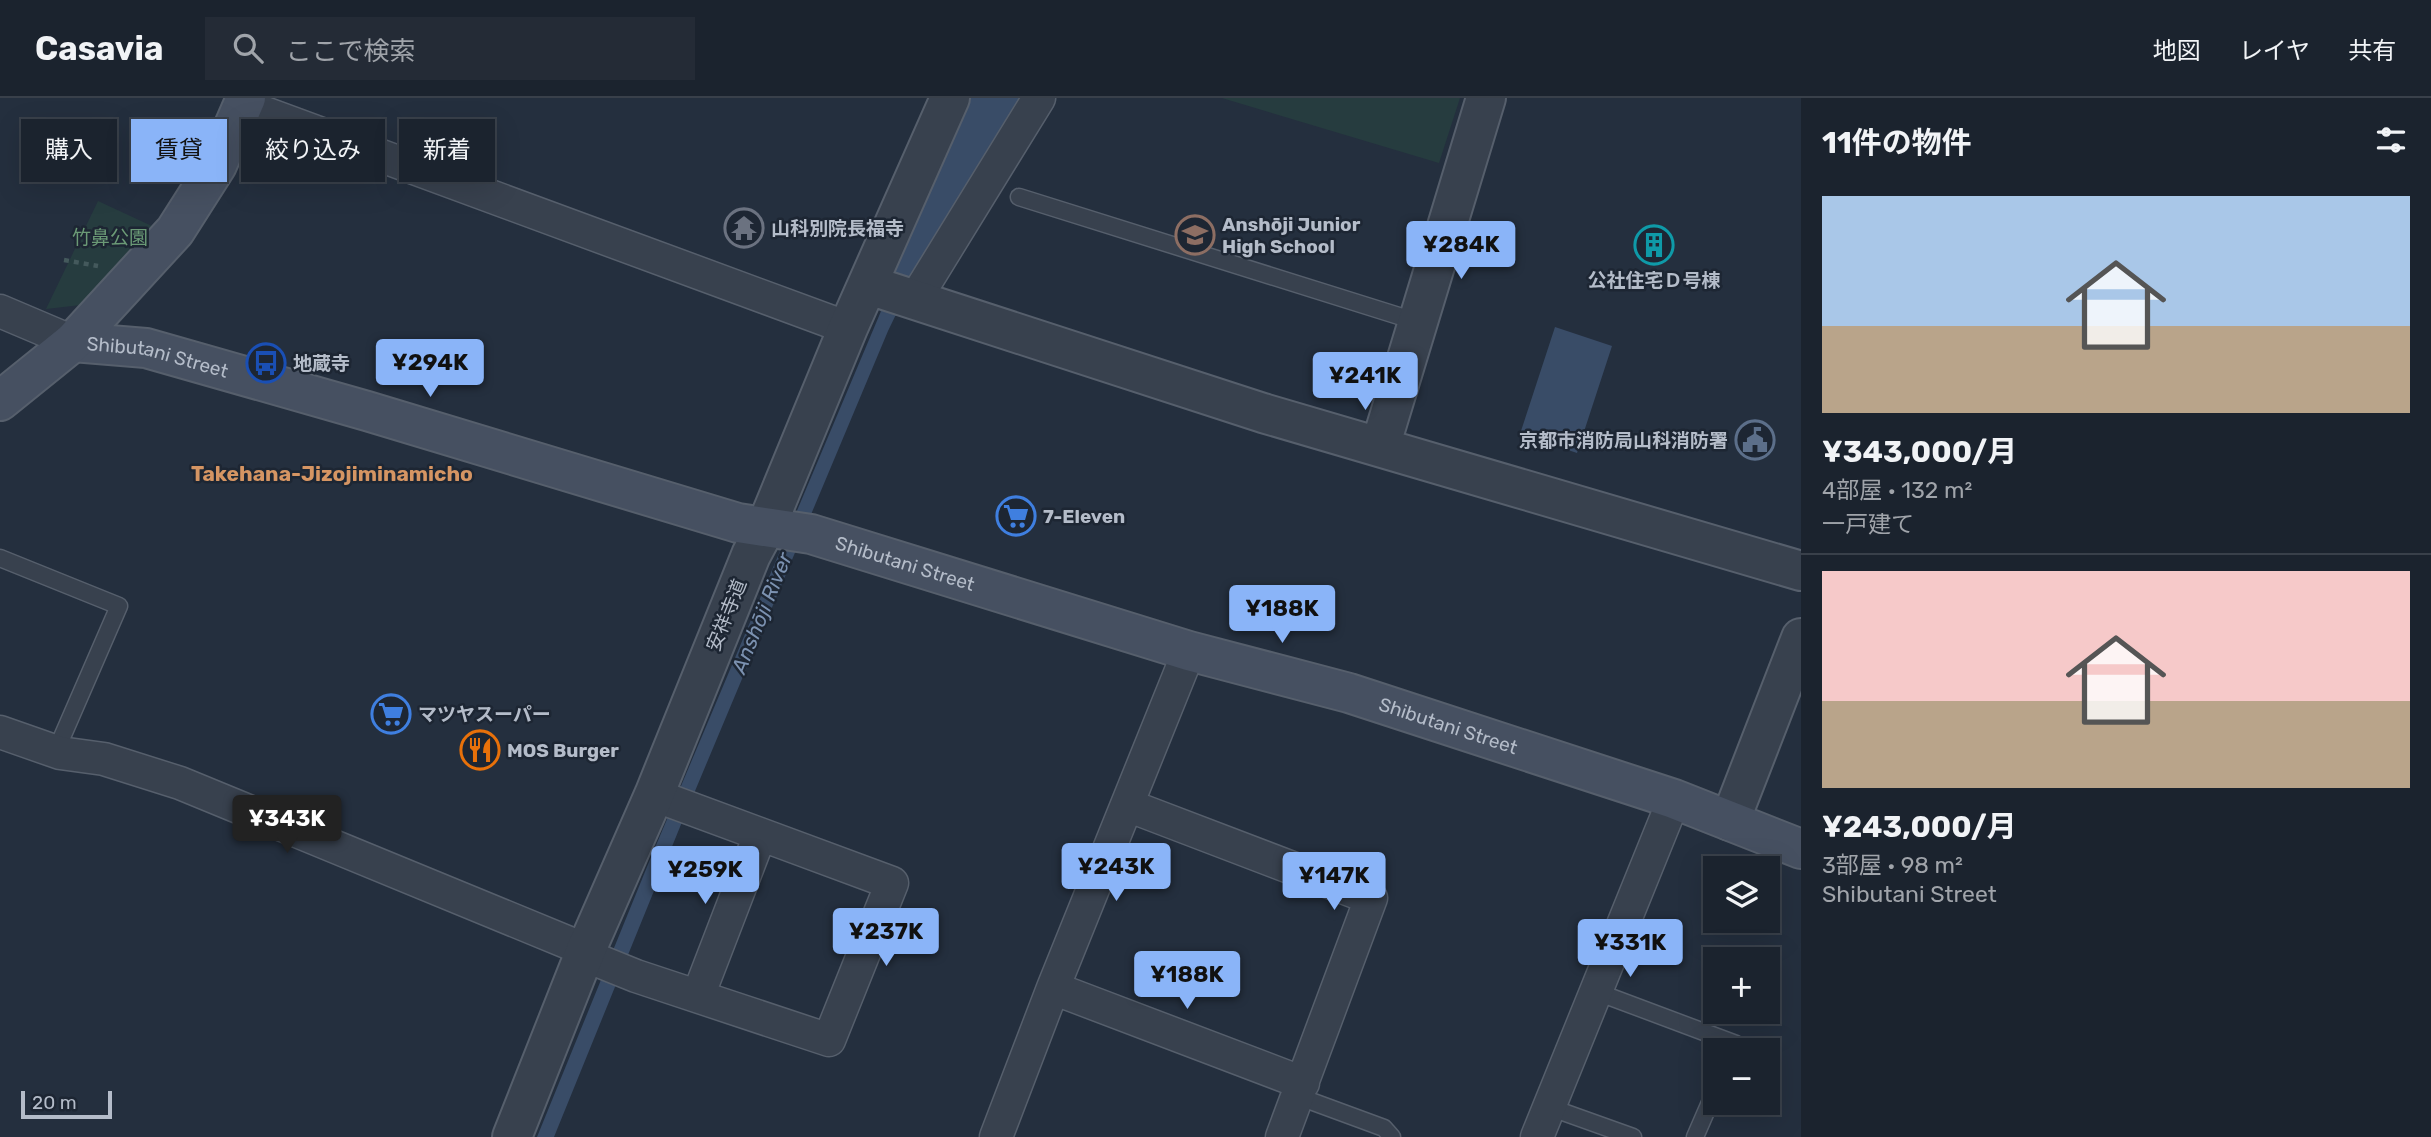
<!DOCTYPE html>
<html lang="ja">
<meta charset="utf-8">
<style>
:root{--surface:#1b232e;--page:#242b36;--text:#f1f3f6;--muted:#a0a4aa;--line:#39404a;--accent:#8ab4f8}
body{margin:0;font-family:Rubik,"Noto Sans JP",sans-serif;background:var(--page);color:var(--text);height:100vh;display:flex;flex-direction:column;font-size:26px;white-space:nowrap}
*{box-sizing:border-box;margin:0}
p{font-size:23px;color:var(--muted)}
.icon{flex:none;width:38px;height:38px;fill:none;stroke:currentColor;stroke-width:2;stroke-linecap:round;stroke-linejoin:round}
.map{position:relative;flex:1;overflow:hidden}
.drawer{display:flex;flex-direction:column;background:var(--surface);width:630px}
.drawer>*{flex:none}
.banner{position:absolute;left:21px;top:21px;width:665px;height:63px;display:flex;gap:14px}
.fabs{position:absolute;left:1703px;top:758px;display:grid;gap:14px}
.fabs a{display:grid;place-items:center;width:77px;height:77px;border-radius:0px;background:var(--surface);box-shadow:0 7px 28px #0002,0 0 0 2px var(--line);font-size:35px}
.scale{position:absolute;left:21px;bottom:18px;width:91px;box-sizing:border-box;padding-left:7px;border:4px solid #b4bcc9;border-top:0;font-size:19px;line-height:24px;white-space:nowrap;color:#b4bcc9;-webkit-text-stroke:5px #1d2633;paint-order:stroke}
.price{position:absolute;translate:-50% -60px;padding:0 16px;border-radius:7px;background:var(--accent);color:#111;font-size:23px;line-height:46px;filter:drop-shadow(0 2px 4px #0008)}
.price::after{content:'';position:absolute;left:50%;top:42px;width:21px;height:16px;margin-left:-10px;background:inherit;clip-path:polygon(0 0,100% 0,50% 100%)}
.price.current{background:#222;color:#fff}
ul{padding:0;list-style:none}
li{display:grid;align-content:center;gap:14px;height:371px;padding:0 21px}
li+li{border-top:2px solid var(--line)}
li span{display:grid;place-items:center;height:217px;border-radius:0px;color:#555}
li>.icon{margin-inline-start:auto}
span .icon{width:126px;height:126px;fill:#fffc;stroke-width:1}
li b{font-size:30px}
h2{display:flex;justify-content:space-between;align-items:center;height:84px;padding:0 21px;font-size:30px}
.tag{padding:0 24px;border-radius:0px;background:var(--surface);box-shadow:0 7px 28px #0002,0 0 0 2px var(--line);font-size:24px;line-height:63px}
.tag.current{background:var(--accent);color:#111}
header{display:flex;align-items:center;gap:42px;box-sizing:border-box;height:98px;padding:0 35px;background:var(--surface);border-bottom:2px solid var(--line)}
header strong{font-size:33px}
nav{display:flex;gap:38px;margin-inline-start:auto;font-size:24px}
.search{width:490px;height:63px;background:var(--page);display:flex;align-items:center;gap:18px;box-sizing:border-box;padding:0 24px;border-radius:0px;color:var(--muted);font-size:26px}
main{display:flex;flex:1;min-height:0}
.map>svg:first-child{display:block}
.green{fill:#263c3f}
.water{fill:#394c67}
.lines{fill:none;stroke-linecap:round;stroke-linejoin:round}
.river{stroke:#394c67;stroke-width:54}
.service-casing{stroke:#565f6c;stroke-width:19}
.minor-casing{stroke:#565f6c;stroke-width:35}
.tertiary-casing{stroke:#565f6c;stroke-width:42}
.secondary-casing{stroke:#565f6c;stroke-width:42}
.path{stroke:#44595c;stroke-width:4.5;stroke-dasharray:5 5;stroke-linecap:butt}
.service{stroke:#38414e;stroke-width:16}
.minor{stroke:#38414e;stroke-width:32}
.tertiary{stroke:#38414e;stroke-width:38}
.secondary{stroke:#465061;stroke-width:38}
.labels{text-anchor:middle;stroke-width:5;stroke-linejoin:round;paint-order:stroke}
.poi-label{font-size:19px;font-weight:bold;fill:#b4bcc9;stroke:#1d2633;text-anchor:start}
.park-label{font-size:19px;fill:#6b9a76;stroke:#1d2633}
.street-label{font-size:19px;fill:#b4bcc9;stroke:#1d2633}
.neighbourhood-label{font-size:21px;font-weight:bold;fill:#d59563;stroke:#1d2633}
.water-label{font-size:21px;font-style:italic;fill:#7c92b1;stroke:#1d2633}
</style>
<header>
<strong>Casavia</strong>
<div class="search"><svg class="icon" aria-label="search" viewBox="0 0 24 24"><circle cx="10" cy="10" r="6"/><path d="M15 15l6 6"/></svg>ここで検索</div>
<nav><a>地図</a><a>レイヤ</a><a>共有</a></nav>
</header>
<main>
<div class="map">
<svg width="1801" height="1039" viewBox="0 0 1801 1039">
<rect width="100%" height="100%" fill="#242f3e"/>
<!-- green -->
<path class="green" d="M1222,0h238l-21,65z
M98,103l56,26 -73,78 -35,4z"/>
<!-- water -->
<path class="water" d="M1003,0h14l-71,113 -58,120 -206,491 -128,315h-17l112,-275 262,-622z
M1555,229l57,19 -35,107 -57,-19z"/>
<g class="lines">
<!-- river -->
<path class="river" d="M896,191l30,-73 71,-118"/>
<!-- service casing -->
<g class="service-casing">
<path id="service" d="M1019,99l399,125
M0,460l119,48 -63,145
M1597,894l139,52 -3,6
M1297,998l87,32 8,9
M1549,1009l84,30
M1695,1039l20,-46"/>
</g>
<!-- minor casing -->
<g class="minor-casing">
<path id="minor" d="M243,7l605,223
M914,203l125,-203
M0,213l73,31
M0,634l60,21 44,6 76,24 406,167
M1127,707l244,93 -89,239
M584,857l52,21 193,64 63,-157 -238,-88
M1053,890l250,95
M698,898l62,-161
M996,1039l57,-149 136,-337
M1537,1039l137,-338"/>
</g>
<!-- tertiary casing -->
<g class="tertiary-casing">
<path id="tertiary" d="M869,187l394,128 538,158
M1380,349l106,-349
M1730,723l71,-183
M512,1039l74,-187 68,-155 97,-240 15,-28 82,-199 102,-230"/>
</g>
<!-- secondary casing -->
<g class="secondary-casing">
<g id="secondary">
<path id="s1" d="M73,244l73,6 221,63 371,112 73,11 378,117 160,42 325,106 127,50"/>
<path d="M0,303l73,-59 102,-111 42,-66 29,-67"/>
</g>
</g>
<!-- path -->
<path class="path" d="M64,162l34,6"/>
<!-- service -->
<use href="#service" class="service"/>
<!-- minor -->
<use href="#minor" class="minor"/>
<!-- tertiary -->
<use href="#tertiary" class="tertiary"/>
<!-- secondary -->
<use href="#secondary" class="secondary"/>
</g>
<!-- icons -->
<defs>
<g id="temple-ring" transform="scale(2.0125)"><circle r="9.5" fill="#1d2633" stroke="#6b7280" stroke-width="1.5"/><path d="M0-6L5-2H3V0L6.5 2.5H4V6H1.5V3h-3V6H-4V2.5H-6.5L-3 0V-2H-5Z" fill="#6b7280"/></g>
<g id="school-ring" transform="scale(2.0125)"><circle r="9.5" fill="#1d2633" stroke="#8d6e63" stroke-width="1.5"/><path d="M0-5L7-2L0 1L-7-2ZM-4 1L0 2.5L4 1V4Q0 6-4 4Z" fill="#8d6e63"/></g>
<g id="building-ring" transform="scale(2.0125)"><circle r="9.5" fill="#1d2633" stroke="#0f9aa8" stroke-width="1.5"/><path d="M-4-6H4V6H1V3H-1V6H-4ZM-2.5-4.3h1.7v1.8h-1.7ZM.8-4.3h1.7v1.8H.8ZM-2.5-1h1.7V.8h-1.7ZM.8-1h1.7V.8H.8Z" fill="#0f9aa8"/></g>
<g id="bus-ring" transform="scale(2.0125)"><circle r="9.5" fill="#1d2633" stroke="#1a4fb4" stroke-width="1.5"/><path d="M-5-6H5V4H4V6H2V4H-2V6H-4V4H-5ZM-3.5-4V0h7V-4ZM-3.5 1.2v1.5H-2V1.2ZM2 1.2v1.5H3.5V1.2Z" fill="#1a4fb4"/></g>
<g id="civic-ring" transform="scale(2.0125)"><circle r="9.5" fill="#1d2633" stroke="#5c6f8a" stroke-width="1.5"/><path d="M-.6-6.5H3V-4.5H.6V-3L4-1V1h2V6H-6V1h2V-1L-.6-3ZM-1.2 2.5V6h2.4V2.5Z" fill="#5c6f8a"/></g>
<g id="supermarket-ring" transform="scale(2.0125)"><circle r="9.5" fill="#1d2633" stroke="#3f7fe0" stroke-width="1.5"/><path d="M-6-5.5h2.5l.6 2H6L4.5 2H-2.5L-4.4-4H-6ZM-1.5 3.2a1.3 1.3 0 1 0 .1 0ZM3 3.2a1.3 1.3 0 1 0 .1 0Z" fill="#3f7fe0"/></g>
<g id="restaurant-ring" transform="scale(2.0125)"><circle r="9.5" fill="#1d2633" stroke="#e8710a" stroke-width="1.5"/><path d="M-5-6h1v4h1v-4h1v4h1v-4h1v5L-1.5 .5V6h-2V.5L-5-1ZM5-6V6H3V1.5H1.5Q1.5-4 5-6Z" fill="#e8710a"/></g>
</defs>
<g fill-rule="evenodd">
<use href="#temple-ring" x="744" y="130"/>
<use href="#school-ring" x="1195" y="137"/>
<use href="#building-ring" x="1654" y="147"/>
<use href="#bus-ring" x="266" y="265"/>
<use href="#civic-ring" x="1755" y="342"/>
<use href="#supermarket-ring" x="1016" y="418"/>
<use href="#supermarket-ring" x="391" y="616"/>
<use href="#restaurant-ring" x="480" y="652"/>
</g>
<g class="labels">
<!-- poi labels -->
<g class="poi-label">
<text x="1222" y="133">Anshōji Junior<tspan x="1222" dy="22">High School</tspan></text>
<text x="771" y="137">山科別院長福寺</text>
<text x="1654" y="189" text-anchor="middle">公社住宅Ｄ号棟</text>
<text x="293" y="272">地蔵寺</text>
<text x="1728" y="349" text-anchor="end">京都市消防局山科消防署</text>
<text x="1043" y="425">7-Eleven</text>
<text x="418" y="623">マツヤスーパー</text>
<text x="507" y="659">MOS Burger</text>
</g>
<!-- park labels -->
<g class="park-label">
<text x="110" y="146">竹鼻公園</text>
</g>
<!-- street labels -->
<g class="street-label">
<text dy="7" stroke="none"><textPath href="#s1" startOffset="86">Shibutani Street</textPath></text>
<text dy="7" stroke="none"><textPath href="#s1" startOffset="863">Shibutani Street</textPath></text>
<text transform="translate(726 517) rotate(-68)" y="7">安祥寺道</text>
<text dy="7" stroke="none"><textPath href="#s1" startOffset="1430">Shibutani Street</textPath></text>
</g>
<!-- neighbourhood labels -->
<g class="neighbourhood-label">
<text x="332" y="383">Takehana-Jizojiminamicho</text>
</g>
<!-- water labels -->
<g class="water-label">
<text transform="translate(762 515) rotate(-68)" y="7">Anshōji River</text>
</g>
</g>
</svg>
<div class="fabs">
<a><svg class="icon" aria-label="layers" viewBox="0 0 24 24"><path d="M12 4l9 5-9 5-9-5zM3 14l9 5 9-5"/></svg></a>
<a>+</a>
<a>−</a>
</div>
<div class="scale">20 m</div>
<b class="price" style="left:1461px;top:183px">¥284K</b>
<b class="price" style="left:430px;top:301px">¥294K</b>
<b class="price" style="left:1365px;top:314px">¥241K</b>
<b class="price" style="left:1282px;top:547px">¥188K</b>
<b class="price current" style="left:287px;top:757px">¥343K</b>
<b class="price" style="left:1116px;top:805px">¥243K</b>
<b class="price" style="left:705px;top:808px">¥259K</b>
<b class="price" style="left:1334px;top:814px">¥147K</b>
<b class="price" style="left:886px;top:870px">¥237K</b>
<b class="price" style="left:1630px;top:881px">¥331K</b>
<b class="price" style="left:1187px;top:913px">¥188K</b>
<div class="banner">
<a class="tag">購入</a>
<a class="tag current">賃貸</a>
<a class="tag">絞り込み</a>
<a class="tag">新着</a>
</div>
</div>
<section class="drawer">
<h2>11件の物件<svg class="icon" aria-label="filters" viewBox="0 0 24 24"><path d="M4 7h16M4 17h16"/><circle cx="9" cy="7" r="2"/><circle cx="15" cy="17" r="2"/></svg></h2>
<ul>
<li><span style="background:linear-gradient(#a9c7e8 60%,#b9a48a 0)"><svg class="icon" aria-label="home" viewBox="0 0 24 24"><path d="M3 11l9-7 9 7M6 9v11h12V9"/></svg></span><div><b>¥343,000/月</b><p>4部屋 · 132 m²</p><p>一戸建て</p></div></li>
<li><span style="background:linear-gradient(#f6c9c9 60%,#b9a48a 0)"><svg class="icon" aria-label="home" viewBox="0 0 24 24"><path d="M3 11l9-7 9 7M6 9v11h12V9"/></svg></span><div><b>¥243,000/月</b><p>3部屋 · 98 m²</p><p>Shibutani Street</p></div></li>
</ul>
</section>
</main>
